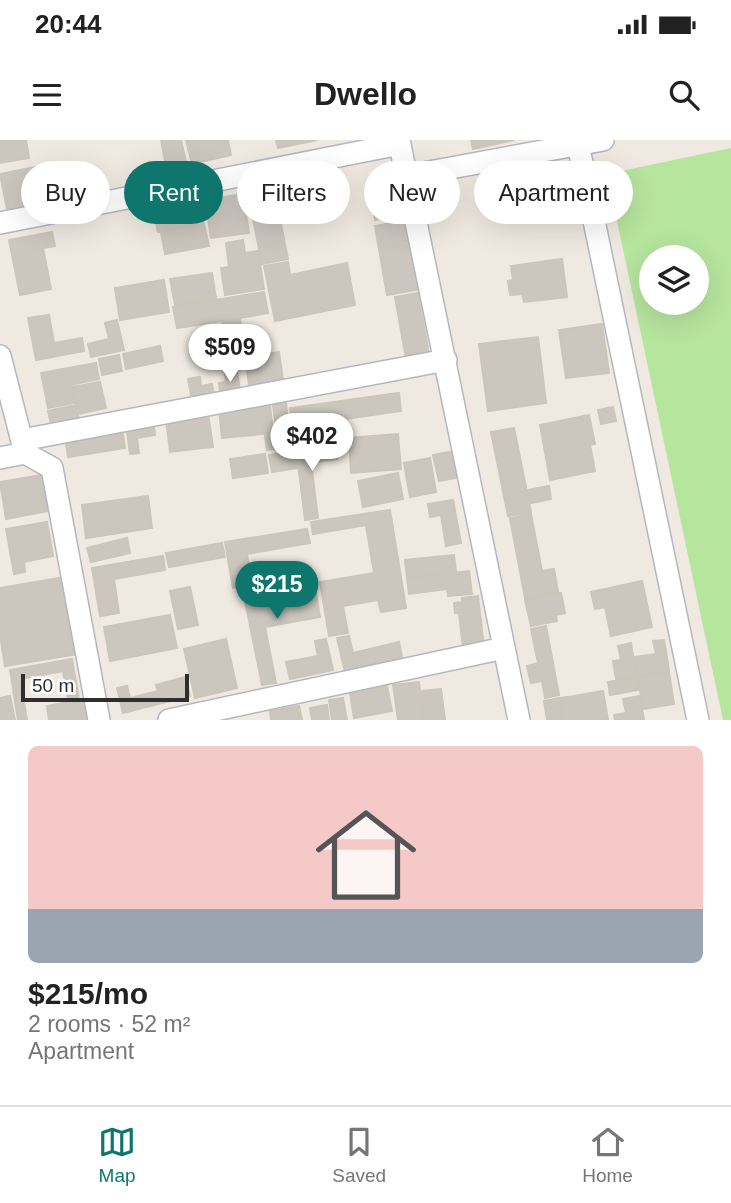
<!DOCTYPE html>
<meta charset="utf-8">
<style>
:root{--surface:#fff;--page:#f6f6f6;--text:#222;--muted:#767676;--line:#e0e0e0;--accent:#0f766e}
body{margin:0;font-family:Arial,sans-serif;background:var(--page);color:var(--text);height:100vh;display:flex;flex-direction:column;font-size:26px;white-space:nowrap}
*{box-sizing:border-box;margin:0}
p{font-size:23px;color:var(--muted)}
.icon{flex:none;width:38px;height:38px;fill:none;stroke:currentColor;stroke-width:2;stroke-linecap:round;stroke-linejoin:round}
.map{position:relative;height:580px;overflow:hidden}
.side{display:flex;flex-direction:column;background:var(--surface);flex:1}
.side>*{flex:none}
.hud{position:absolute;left:21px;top:21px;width:690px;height:63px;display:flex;gap:14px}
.tools{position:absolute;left:639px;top:105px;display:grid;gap:14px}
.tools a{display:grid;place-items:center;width:70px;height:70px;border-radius:50%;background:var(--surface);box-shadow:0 7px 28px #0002;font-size:35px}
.scale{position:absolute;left:21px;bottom:18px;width:168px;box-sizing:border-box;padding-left:7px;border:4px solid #2e2e2e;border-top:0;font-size:19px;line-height:24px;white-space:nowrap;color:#2e2e2e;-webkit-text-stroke:5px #fff;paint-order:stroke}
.price{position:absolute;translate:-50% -60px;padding:0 16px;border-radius:24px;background:#fff;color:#222;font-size:23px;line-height:46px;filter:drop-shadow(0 2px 4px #0008)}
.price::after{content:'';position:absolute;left:50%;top:42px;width:21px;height:16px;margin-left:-10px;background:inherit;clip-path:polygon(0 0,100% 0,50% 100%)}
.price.on{background:var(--accent);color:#fff}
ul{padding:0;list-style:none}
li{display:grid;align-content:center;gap:14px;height:371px;padding:0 28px}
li+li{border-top:2px solid var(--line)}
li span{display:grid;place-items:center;height:217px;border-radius:10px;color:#555}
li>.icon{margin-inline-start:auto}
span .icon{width:126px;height:126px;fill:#fffc;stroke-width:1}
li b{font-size:30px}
.chip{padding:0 24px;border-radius:32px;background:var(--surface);box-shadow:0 7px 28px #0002;font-size:24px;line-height:63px}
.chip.on{background:var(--accent);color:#fff}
.status{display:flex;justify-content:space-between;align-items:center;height:49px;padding:0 35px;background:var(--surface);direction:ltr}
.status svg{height:19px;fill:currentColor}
header{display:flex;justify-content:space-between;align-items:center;height:91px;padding:0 28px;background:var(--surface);font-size:32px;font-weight:800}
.tabs{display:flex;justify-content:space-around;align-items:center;height:98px;border-top:2px solid var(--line);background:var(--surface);font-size:19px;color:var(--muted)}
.tabs a{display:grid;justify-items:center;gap:4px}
.tabs .on{color:var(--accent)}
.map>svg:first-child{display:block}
.park{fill:#b6e59e;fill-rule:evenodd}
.building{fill:#cbc7bf;stroke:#cbc5ba;stroke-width:2}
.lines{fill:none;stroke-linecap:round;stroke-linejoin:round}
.street-casing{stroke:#b4b7c1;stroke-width:24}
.street{stroke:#fff;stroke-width:21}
</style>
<div class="status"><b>20:44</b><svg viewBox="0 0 49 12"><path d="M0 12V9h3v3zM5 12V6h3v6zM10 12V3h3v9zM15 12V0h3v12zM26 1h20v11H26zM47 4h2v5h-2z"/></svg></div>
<header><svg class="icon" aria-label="menu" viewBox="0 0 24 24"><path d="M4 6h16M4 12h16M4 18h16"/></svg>Dwello<svg class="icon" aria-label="search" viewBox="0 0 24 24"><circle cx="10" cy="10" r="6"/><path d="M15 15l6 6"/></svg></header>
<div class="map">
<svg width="731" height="580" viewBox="0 0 731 580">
<rect width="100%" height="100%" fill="#efe9e1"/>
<!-- park -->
<path class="park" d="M731,8v572h-8l-116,-546zM651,117h45v46h-45z"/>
<!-- building -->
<path class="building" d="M0,0h26l3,18 -29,5z
M161,0h20l5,22 -20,4z
M186,0h42l3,15 -39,9z
M276,0h41l-39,8z
M471,0h43l-41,9z
M50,24l7,35 -50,10 -7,-35z
M398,39l6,37 -29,4 -6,-36z
M243,54l6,39 -38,5 -6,-38z
M197,56l6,26 -45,10 -6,-27z
M276,59l12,60 -26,5 -12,-60z
M408,80l13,69 -34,6 -12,-69z
M204,84l5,22 -44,8 -4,-22z
M52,92l3,14 -12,2 8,41 -31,6 -11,-55z
M243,100l2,13 13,-2 6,38 -39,6 -4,-27 8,-1 -3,-24z
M562,119l5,38 -43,5 -2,-8 -12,1 -2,-14 5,-1 -2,-14z
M288,122l2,13 57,-12 8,42 -80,16 -11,-55z
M212,133l4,25 -41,7 -5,-26z
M164,140l5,32 -49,8 -5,-32z
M264,152l4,21 -28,5 5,32 -18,3 -5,-32 -45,7 -4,-21z
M418,153l12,67 -23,4 -12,-67z
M49,175l5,28 28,-5 2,13 -48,9 -8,-42z
M117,180l7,30 -33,7 -3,-13 21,-5 -4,-16z
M602,184l7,49 -43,5 -7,-48z
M538,197l8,66 -58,8 -9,-67z
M160,206l3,15 -37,8 -3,-15z
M279,212l5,35 -34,5 -5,-35z
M119,215l3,16 -20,4 -3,-16z
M96,223l3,16 -29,6 4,18 -26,5 -7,-35z
M236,225l5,31 -20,4 -2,-17 7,-1 -2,-15z
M200,237l1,9 11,-2 2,10 -21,11 -5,-26z
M100,242l6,26 -28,6 2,9 -28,6 -4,-18 28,-6 -4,-18z
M399,253l2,18 -76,11 3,17 -33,5 -5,-36z
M286,263l5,44 -24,3 -2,-14 12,-1 -4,-30z
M270,265l3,28 -51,5 -3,-28z
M613,267l3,14 -15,3 -3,-14z
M208,273l5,34 -43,5 -4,-33z
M589,275l6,29 -5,1 5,26 -45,9 -10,-55z
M154,286l1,9 -18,3 2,15 -9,1 -3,-23z
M514,288l17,84 -23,4 -17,-84z
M122,289l3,19 -57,9 -3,-20z
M398,294l3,35 -50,4 -2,-35z
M335,302l2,17 -26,3 7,56 -13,2 -9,-73z
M296,311l2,17 -26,4 -3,-17z
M455,311l5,26 -21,4 -6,-26z
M265,314l3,19 -35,5 -3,-19z
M430,318l6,34 -26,5 -6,-34z
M398,333l5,26 -40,8 -5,-26z
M42,335l6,36 -42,8 -6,-37z
M549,346l2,13 -20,4 -3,-13z
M148,356l4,32 -66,10 -4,-33z
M453,360l8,43 -15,3 -5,-31 -11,2 -2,-13z
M390,370l16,98 -25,4 -3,-12 -35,6 5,27 -19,3 -9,-54 54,-9 -8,-48 -53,9 -2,-12z
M531,374l11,57 12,-2 4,23 -33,6 -15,-80z
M47,382l6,34 -29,6 1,10 -11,2 -8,-45z
M307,389l3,14 -63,11 5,30 -19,4 -8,-46z
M127,398l3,15 -39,9 -4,-14z
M222,403l3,14 -56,10 -3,-14z
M454,415l2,17 -49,6 -2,-18z
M163,416l2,14 -51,9 5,34 -19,3 -8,-48z
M469,431l3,23 -24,2 -1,-7 -38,5 -2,-16z
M313,436l7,41 -55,10 11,56 -14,2 -19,-94 14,-3 3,16 42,-8 -3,-17z
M65,437l13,77 -73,12 -5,-31v-47z
M642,441l10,46 -41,9 -6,-29 -10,2 -4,-17z
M190,447l8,38 -20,4 -8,-38z
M561,453l4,20 -9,2 1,6 -26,5 -6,-26z
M478,456l6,51 -21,2 -4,-36h-4l-1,-10 8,-1v-4z
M170,475l7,33 -67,13 -6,-34z
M546,486l13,69 -14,3 -3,-17 -11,2 -4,-17 11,-3 -7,-34z
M349,496l4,17 46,-11 3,15 -57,15 -8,-34z
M226,499l11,49 -42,10 -11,-49z
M326,499l7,31 -43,9 -4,-17 32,-6 -3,-15z
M664,500l5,30 -32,6 -3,-19 22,-3 -3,-13z
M631,503l5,33 -20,3 -3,-18 8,-1 -3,-14z
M72,519l7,40 -11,1 -5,-29 -43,8 7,41h-9l-8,-50z
M669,532l5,32 -31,5 -5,-32z
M185,537l5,19 -67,17 -6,-25 10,-2 3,12 28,-7 -2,-6z
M636,537l2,13 -28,5 -2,-13z
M419,542l4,38h-25l-5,-35z
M387,546l5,25 -38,7 -4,-25z
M441,549l4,31h-20l-3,-29z
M603,551l5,29h-30l-4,-24z
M10,556l5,24h-15v-22z
M574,556l4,24h-15l-4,-22z
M640,556l4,24h-29l-1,-5 12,-2 -3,-14z
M343,558l4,22h-15l-3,-20z
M559,558l3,22h-15l-3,-19z
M84,559l4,21h-39l-2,-14z
M327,565l2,15h-17l-2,-12z
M299,566l3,14h-31l-1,-9z"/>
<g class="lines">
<!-- street casing -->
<g class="street-casing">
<path id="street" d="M399,0l120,580
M578,4l120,576
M407,36l196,-36
M0,83l400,-79
M0,216l25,97 27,15 47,252
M22,300l424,-80
M0,318l25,-5
M169,580l335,-72"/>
</g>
<!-- street -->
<use href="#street" class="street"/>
</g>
</svg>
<div class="tools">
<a><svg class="icon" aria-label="layers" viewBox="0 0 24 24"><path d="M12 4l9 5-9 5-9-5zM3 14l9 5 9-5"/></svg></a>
</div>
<div class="scale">50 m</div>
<b class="price" style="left:230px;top:244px">$509</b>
<b class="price" style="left:312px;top:333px">$402</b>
<b class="price on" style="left:277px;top:481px">$215</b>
<div class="hud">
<a class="chip">Buy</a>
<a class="chip on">Rent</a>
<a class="chip">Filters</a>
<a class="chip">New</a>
<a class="chip">Apartment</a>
</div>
</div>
<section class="side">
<ul>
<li><span style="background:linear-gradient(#f6c9c9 75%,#9aa5b1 0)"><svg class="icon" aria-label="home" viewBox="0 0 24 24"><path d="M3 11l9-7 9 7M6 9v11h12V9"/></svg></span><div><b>$215/mo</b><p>2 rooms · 52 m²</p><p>Apartment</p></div></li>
</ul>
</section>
<nav class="tabs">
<a class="on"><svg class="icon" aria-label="map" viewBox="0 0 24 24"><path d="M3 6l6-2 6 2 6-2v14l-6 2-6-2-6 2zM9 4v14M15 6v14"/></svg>Map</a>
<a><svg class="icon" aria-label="saved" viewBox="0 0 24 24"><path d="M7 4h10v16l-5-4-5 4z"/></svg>Saved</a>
<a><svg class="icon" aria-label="home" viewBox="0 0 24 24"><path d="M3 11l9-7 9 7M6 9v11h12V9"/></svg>Home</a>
</nav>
